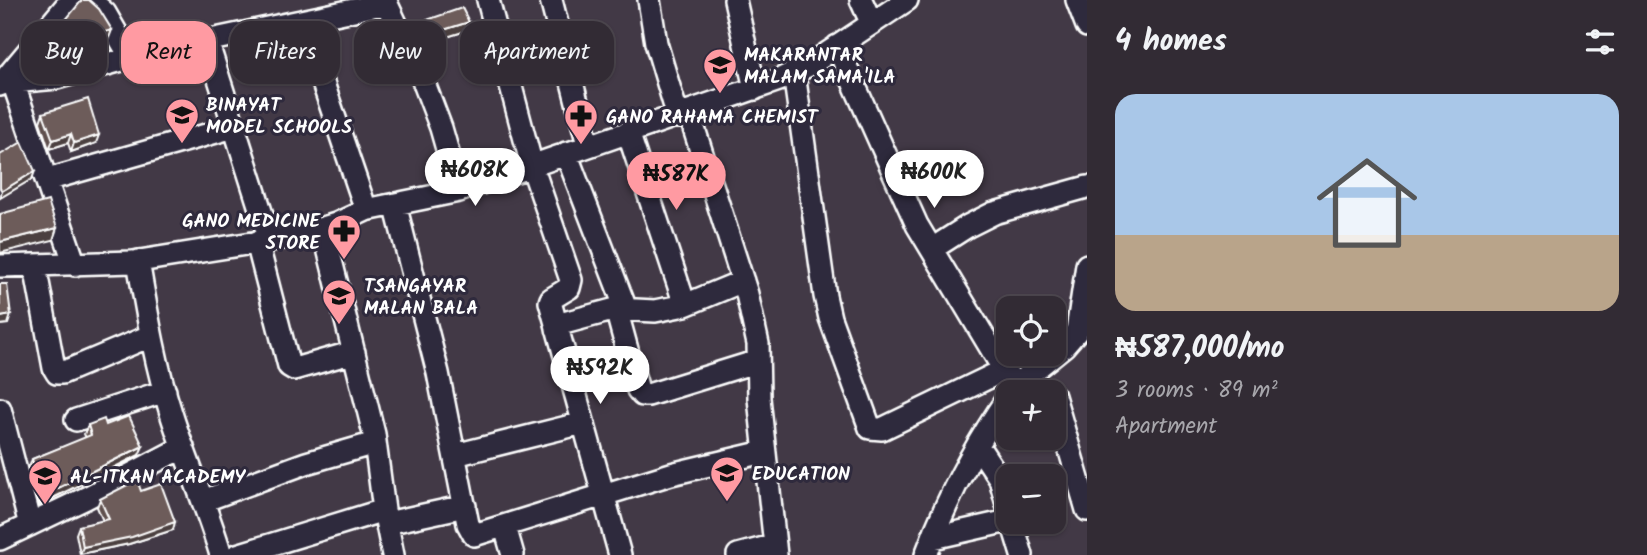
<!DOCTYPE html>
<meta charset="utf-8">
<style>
:root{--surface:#322b34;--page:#3a333c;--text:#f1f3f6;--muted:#a8a7ac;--line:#4d474f;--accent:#ff9aa2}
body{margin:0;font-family:Kalam,sans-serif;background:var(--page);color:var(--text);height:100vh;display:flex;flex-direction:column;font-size:26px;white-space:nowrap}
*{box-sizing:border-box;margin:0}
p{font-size:23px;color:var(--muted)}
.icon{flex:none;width:38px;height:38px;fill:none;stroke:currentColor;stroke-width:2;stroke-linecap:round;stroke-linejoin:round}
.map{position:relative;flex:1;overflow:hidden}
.side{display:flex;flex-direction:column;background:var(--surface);width:560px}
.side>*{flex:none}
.top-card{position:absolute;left:21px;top:21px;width:665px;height:63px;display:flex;gap:14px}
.tools{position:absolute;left:996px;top:296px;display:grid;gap:14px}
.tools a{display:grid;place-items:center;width:70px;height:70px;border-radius:14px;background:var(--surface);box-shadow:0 2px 5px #0004,0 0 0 2px var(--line);font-size:35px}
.price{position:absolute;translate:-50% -60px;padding:0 16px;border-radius:24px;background:#fff;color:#222;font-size:23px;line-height:46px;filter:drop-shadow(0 2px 4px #0008)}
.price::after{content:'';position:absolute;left:50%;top:42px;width:21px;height:16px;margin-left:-10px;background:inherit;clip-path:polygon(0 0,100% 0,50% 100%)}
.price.selected{background:var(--accent);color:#111}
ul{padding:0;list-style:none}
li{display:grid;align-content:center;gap:14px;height:371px;padding:0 28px}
li span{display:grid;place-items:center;height:217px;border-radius:21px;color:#555}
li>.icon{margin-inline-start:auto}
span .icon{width:126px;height:126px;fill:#fffc;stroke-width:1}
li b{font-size:30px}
h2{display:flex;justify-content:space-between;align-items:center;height:84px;padding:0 28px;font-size:30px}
.pill{padding:0 24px;border-radius:21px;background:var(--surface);box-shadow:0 2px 5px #0004,0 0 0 2px var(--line);font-size:24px;line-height:63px}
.pill.selected{background:var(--accent);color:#111}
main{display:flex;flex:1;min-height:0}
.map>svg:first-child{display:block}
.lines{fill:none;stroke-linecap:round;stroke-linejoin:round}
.minor-casing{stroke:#fff;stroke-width:26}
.minor{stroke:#2f2a3d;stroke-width:21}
.wall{fill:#5e4f4d;stroke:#fff;stroke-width:2}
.shaded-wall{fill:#4c403f;stroke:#fff;stroke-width:2}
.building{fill:#6d5c5a;stroke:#fff;stroke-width:2}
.labels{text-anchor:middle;stroke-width:6;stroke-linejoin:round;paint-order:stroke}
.poi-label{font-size:19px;font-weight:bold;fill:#fff;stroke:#2f2a3d;text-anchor:start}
</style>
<main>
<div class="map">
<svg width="1087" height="555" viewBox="0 0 1087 555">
<rect width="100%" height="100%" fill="#423946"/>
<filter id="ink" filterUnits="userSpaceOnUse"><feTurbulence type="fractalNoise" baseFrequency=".0143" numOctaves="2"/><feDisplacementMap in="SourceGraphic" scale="14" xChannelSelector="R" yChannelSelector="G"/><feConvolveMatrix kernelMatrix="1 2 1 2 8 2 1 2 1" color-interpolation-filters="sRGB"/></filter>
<g filter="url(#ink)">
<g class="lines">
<!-- minor casing -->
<g class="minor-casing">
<path id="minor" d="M90,0l15,13 26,45
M385,0l39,83 17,45 18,63
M488,0l44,166 39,114 -2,8 -18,11 -1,3 70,253
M551,0l37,145
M649,0l7,43 22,74
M735,0l20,89
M861,0l10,22
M1077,0l10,26
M302,21l64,189
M207,41l63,199
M837,46l80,179 87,145 12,15
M794,73l31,223 5,22 40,110 12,1 122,-59
M13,82l62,183
M2,83l55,-5 87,-24 243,-51
M0,85l71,-85
M689,113l58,181 11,50 1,54 17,157
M628,132l57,173
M566,153l60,156
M47,180l187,-53
M395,204l43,169 30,151 6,11 197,-61 93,-22
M323,228l51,206 10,76 9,45
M257,242l32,124 5,3 60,-17
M932,249l36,-23 26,-13 93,-26
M138,261c9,52 17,102 33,152 15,48 36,94 50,142
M0,266l133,-4 163,-26 40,-12 30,-14 93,-19 320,-111 32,-16 96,-64
M35,266l19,102 3,5h5l88,-37
M616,309l22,81 4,5h6l110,-34
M557,329l7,-6 52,-14 39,2 30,-6 58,-24
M1011,392l5,-7 48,-39 13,-15 10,-66
M1054,396l33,114
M0,409l30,116
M76,420l89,-29
M978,446l22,33 8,29
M455,455l128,-32
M203,501l103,-38 69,-20
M1012,522l10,33
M387,523l78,-17
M505,527l8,28
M933,538l75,-17
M0,539l86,-41 97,-51
M237,555l147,-45
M738,555l37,-10
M926,555c20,-55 49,-110 82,-158"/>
</g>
<!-- minor -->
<use href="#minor" class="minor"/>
</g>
<!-- wall -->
<path class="wall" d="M469,22l-3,9 -45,14 -7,-13 4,-9z
M50,39l57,4 -58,16 -4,-7z
M43,113l53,30 -25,9 -3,-9 -19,6 -9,-27z
M88,425h18l33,30 -100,50 -10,-37 3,-9 54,-21 -2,-4z
M141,491l32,39 -44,14 -49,10 -4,-20 3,-8 24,-5 -6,-14 3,-8z"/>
<!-- shaded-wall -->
<path class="shaded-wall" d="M469,22l-3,9 -45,14 3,-9z
M112,30l-5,13 -58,16 5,-13z
M71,134l-3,9 -19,6 4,-9z
M99,135l-3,8 -25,9 3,-9z
M35,171l-3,8 -32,19 2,-7z
M57,228l-4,12 -53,13v-11z
M11,315l-3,9 -8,1v-8z
M143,446l-4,9 -100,50 3,-9z
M175,522l-2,8 -44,14 -49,10 3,-7z"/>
<!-- building -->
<path class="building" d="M82,0h7l10,9 13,21 -58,16 -4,-7z
M462,8l7,14 -45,14 -6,-13z
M88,99l11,36 -25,8 -3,-9 -18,6 -10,-27z
M22,142l13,29 -33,20 -2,-3v-33z
M48,201l9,27 -57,14v-28z
M0,284h7l4,31 -11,2z
M129,416l14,30 -101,50 -10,-37 59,-24 -3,-10 16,-6 2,6z
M137,480l4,11 20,-7 14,38 -43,15 -49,10 -4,-21 30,-7 -9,-20z"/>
</g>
<!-- icons -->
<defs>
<g id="school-pin" transform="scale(1.75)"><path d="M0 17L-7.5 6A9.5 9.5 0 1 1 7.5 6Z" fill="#ff9aa2" stroke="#2f2a3d"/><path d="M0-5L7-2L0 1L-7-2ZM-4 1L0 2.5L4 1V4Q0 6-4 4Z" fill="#111"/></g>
<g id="pharmacy-pin" transform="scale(1.75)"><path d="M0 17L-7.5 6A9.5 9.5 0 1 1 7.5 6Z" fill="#ff9aa2" stroke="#2f2a3d"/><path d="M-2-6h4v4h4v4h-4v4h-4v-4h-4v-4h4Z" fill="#111"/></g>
</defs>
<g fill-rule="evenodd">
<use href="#school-pin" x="720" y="65"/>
<use href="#school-pin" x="182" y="115"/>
<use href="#pharmacy-pin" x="581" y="116"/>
<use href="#pharmacy-pin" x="344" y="231"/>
<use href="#school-pin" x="339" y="296"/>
<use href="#school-pin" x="727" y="473"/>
<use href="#school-pin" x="45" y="476"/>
</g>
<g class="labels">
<!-- poi labels -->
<g class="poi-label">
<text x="744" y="61">MAKARANTAR<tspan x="744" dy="22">MALAM SAMA'ILA</tspan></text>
<text x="206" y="111">BINAYAT<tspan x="206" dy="22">MODEL SCHOOLS</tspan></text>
<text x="606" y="123">GANO RAHAMA CHEMIST</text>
<text x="320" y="227" text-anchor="end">GANO MEDICINE<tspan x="320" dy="22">STORE</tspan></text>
<text x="364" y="292">TSANGAYAR<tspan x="364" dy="22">MALAN BALA</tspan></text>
<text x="752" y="480">EDUCATION</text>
<text x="70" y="483">AL-ITKAN ACADEMY</text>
</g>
</g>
</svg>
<div class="tools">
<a><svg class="icon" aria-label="locate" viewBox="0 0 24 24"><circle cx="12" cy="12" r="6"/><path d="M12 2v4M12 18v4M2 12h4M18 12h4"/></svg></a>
<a>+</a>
<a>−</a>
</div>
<b class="price" style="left:475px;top:208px">₦608K</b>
<b class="price" style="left:934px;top:210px">₦600K</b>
<b class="price selected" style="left:676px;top:212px">₦587K</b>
<b class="price" style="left:600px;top:406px">₦592K</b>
<div class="top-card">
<a class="pill">Buy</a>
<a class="pill selected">Rent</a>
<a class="pill">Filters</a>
<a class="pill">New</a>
<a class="pill">Apartment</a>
</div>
</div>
<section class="side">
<h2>4 homes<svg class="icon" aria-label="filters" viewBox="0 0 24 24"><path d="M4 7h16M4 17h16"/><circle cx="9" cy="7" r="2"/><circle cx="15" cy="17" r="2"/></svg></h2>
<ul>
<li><span style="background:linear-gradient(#a9c7e8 65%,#b9a48a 0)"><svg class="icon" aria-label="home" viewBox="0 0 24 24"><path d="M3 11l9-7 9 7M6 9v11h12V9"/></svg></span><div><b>₦587,000/mo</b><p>3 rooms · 89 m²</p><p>Apartment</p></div></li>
</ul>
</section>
</main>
